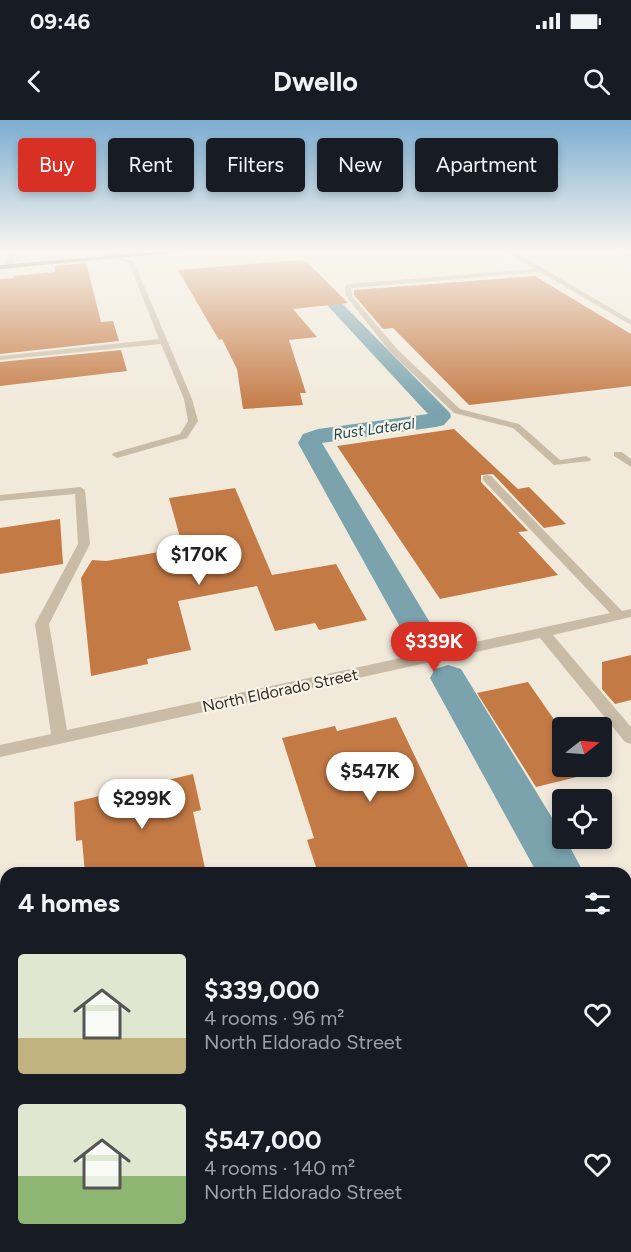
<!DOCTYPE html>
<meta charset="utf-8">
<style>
:root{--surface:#171b24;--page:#20242c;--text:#f1f3f6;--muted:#9ea1a6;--accent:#d93025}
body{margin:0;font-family:Figtree,sans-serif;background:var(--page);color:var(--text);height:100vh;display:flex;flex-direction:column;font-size:22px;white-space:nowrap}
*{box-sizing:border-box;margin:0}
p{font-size:20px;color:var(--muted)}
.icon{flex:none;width:33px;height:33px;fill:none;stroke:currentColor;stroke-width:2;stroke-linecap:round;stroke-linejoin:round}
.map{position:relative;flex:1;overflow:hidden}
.drawer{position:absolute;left:0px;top:747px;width:632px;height:386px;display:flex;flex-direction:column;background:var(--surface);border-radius:18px 18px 0 0;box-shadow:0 3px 9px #0003}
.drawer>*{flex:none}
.guide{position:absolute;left:18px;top:18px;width:596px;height:54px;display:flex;gap:12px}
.needle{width:39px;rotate:73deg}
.buttons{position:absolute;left:552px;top:597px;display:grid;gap:12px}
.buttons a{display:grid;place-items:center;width:60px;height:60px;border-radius:6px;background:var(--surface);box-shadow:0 3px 9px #0003;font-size:30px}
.price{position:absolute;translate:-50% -51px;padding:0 14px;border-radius:21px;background:#fff;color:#222;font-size:20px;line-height:39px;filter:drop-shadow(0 2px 3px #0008)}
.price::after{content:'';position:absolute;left:50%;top:36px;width:18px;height:14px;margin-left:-9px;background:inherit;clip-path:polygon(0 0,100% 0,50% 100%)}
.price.active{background:var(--accent);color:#fff}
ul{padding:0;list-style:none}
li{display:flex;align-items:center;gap:18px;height:150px;padding:0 18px}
li span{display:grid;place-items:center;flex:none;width:168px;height:120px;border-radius:6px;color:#555}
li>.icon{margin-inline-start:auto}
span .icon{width:72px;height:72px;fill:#fffc;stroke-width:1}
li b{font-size:26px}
h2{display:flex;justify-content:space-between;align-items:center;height:72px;padding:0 18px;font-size:26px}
.tag{padding:0 21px;border-radius:6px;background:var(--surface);box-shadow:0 3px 9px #0003;font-size:21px;line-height:54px}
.tag.active{background:var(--accent);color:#fff}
.status{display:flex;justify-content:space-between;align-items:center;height:42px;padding:0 30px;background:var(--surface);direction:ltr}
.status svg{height:16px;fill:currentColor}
header{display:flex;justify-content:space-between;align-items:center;height:78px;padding:0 18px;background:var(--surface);font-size:27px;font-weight:700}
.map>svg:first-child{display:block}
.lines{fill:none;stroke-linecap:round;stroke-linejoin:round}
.canal{fill:#7aa3ae;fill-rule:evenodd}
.building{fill:#c47a45}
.minor{fill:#c9bca7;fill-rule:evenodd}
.major{fill:#776858;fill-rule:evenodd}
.labels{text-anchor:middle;stroke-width:4.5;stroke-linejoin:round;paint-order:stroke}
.far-water-label{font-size:15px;font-style:italic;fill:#1d4956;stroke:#f9f4e7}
.street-label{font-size:16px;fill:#352e27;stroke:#f9f4e7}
</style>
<div class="status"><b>09:46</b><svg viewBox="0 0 49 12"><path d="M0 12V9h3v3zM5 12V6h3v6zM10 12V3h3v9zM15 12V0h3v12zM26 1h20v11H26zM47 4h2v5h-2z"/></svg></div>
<header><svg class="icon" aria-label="back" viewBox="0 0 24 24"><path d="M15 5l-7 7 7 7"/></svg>Dwello<svg class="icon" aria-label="search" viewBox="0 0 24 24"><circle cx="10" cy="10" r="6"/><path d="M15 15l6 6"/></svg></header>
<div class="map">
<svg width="631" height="1132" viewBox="0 0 631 1132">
<rect width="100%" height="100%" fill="#f1eadb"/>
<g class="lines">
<!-- canal -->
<path class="canal" d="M320,164l5,2 125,127 1,4 -7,8 -8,2 -114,16 110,183 -4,8 -12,3 -12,-3 -106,-191 5,-9 15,-5 110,-15 -113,-122 -3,-3 3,-3z
M448,545l13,4 101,165v4h3l19,35h-47l-107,-195 5,-9z
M626,838l5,2v60l-5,-2z
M631,935v56l-5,2v-56z
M152,1126h77l-2,6h-78z"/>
</g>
<!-- building -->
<path class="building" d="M299,140l8,2 41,41 -55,6 24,28 -28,3 17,53h-6l3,12 -60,4 -6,-40 -15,-30 -3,1 -41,-70z
M86,143l15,59 12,-1 6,20 -119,13v-75l13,-1v-2l42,-4 -1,-6z
M535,156l96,58v52l-162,19 -76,-77 -10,1 -29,-34v-5z
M121,230l6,21 -127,15v-24z
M454,309l64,60 11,-2 37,37 -22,4 -51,-54 -12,1v7l47,49 -10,1 40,43 -118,24 -103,-153z
M235,368l37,87 64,-11 31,56 -48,10 -4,-7 -40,8 -18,-45 -79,15 13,49 -44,9 1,5 -57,12 -10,-98 11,-18 14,1 77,-13 -14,-50z
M60,399l3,45 -63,10v-46z
M631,535v45l-16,4 -13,-15v-27z
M528,562l34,49v35h26l5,7 -57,14 -59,-94z
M396,597l75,156h-153l-11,-33 7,-2 -32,-100 53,-12 2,5z
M193,654l8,36 -8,2 13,61h-121l-3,-33 -6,1 -2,-39z"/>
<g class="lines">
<!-- minor -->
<path class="minor" d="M8,132h6l-2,15 -3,2 -3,-2z
M109,132h6l1,5 18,5 58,137 6,22 -11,17 -70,20 -5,-3 1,-2 67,-19 8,-13 -4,-22 -23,-55 -161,16v-4l159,-17 -30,-76 -17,-4z
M507,132h8l116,68v5l-91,-53 -189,16 1,8 45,53 63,60 59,15 41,36 26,-4 5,3 -1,2 -36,4 -41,-37 -59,-15 -63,-60 -45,-57 -1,-10 3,-2 186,-15z
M617,132l14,3v4l-13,-6z
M614,332h8l9,7v8l-17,-11z
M487,355l4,1 131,135 9,-2v8l-78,18 78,92v17l-6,-2 -85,-104 -540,119v-12l51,-11 -16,-110 43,-80 -3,-50 -75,7v-6l80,-8 5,3 5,54 -41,80 18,106 543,-117 -127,-133v-4z"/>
<!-- major -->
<path class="major" d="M154,132h29l-183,17v-4z"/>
</g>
<!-- sky -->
<linearGradient id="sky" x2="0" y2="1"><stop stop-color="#7cadd1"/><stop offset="0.45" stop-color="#f9f6ef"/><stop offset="1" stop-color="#f9f6ef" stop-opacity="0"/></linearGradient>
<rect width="631" height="291" fill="url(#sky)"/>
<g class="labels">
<!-- far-water labels -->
<g class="far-water-label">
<text transform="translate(374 309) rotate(-8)" y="5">Rust Lateral</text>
</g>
<!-- street labels -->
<g class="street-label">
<text transform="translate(280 570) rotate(-12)" y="6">North Eldorado Street</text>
</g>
</g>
</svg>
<div class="buttons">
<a><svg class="needle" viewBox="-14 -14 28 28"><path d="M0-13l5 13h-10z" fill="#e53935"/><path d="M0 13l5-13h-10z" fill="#9ea1a6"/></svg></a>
<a><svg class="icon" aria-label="locate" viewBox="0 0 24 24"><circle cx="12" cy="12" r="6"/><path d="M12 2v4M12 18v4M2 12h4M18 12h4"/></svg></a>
</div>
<b class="price" style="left:199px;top:466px">$170K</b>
<b class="price active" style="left:434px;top:553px">$339K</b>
<b class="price" style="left:370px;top:683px">$547K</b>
<b class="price" style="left:142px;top:710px">$299K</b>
<div class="guide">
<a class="tag active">Buy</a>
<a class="tag">Rent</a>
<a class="tag">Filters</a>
<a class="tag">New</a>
<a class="tag">Apartment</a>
</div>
<section class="drawer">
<h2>4 homes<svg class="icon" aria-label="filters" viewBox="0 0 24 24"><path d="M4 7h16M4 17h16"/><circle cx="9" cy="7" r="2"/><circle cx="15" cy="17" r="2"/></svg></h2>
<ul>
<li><span style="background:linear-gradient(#dfe7d0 70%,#c2b280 0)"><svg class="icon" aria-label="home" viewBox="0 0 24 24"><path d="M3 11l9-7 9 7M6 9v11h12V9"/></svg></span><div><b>$339,000</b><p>4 rooms · 96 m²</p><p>North Eldorado Street</p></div><svg class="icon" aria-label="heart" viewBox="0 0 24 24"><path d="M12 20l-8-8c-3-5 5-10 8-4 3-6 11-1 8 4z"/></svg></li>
<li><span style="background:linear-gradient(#dfe7d0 60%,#8fb573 0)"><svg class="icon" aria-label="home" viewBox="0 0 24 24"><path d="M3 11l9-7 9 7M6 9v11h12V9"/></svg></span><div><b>$547,000</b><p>4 rooms · 140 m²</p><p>North Eldorado Street</p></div><svg class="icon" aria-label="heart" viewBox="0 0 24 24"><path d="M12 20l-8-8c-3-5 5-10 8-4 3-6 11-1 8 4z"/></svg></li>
</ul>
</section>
</div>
